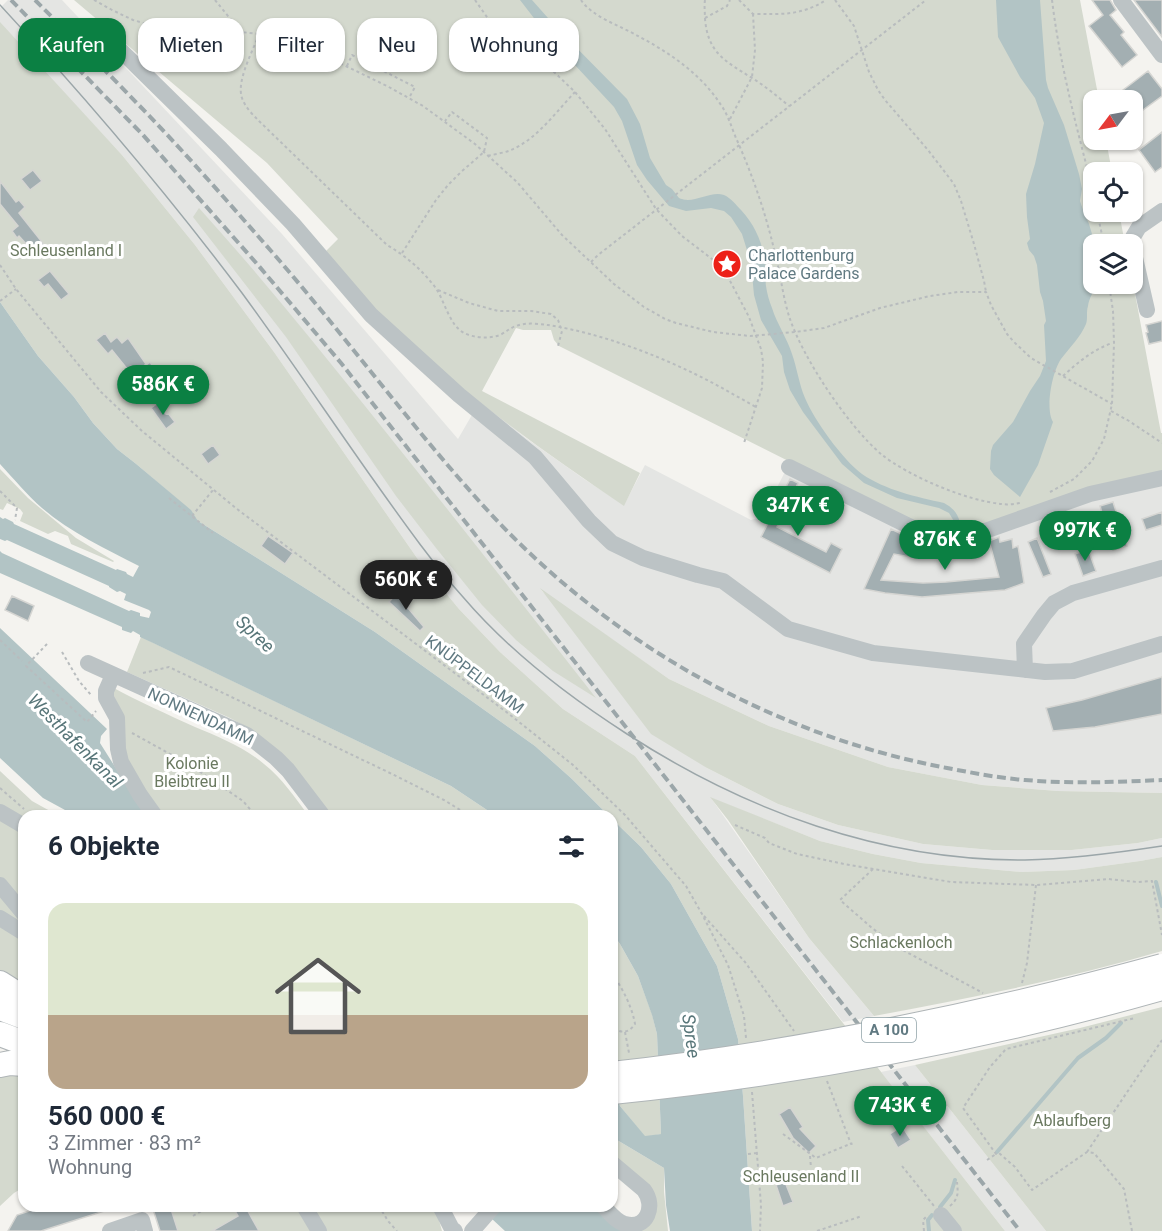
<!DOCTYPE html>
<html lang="de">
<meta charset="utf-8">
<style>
:root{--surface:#fff;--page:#f6f6f7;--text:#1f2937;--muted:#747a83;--line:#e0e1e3;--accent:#0b8043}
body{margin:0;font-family:Roboto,sans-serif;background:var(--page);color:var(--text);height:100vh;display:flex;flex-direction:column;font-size:22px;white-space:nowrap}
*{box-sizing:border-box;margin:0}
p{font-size:20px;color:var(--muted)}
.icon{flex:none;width:33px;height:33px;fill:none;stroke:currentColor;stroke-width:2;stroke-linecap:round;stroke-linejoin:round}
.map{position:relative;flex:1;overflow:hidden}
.sheet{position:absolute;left:18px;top:810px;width:600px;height:402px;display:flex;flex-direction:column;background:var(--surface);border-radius:18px;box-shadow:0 2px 4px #0004}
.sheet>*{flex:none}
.hud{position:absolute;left:18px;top:18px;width:600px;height:54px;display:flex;gap:12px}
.needle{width:39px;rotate:238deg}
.buttons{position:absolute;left:1083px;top:90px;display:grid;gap:12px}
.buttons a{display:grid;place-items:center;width:60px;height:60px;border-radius:12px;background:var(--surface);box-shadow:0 2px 4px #0004;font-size:30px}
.price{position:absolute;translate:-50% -51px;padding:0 14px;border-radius:21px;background:var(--accent);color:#fff;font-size:20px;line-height:39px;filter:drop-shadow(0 2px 3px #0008)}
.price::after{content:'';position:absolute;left:50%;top:36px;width:18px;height:14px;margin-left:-9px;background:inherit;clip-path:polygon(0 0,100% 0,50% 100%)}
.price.on{background:#222;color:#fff}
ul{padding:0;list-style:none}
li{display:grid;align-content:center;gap:12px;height:318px;padding:0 30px}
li+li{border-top:2px solid var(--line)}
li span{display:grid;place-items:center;height:186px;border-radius:18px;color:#555}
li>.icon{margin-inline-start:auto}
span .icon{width:108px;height:108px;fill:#fffc;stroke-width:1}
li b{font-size:26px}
h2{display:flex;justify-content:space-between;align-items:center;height:72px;padding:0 30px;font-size:26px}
.chip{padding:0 21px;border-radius:18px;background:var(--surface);box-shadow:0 2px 4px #0004;font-size:21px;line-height:54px}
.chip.on{background:var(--accent);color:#fff}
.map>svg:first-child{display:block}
.built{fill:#e4e5e3}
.green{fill:#d4d9ce}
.water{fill:#b2c4c5}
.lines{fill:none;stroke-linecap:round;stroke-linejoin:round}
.stream{stroke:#b2c4c5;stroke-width:4}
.building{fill:#a3afb2;stroke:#d5d5d2;stroke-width:1.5}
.highway-casing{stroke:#afb5b7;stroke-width:26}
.path{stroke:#b8bcbe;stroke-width:2;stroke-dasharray:3 3;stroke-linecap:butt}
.minor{stroke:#bcc3c5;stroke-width:16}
.highway{stroke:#fff;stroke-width:24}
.tram{stroke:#9ba6a9;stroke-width:1.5}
.rail{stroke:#9ba6a9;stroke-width:4;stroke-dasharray:9 4.5;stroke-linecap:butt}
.highway-bridge-casing{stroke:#afb5b7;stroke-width:26;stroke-linecap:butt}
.highway-bridge{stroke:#fff;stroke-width:24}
.labels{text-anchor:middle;stroke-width:6;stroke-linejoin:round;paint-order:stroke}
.shield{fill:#fff;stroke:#90a2a8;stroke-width:1.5}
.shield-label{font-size:15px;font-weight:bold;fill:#617a82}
.park-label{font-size:16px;fill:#6a7960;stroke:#fff}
.poi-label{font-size:16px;fill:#617a82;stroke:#fff;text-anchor:start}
.street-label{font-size:16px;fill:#617a82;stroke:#fff}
.water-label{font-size:18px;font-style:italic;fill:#587679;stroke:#fff}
</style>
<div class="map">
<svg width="1162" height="1231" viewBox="0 0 1162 1231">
<rect width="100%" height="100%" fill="#f4f3ef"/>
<!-- built -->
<path class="built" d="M8,0h54l220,234 176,205 22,-38 46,37 58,41 40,26 21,-40 106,55 10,-3 3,-4 26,-51 372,9v322l-104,-2 -76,-6 -94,-18 -119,-41 -100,-47 -128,-89 166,178 71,36 60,21 85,19 69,6h80l66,-7 24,-5v19l-22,4 -66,9 -52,2 -101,-9 -48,-9 -53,-13 -109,-43 98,140 65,78 -31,6 -208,-266 -72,-47 -31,-28 -32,-29 -41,-43 -42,-51 -143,-206 -79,-107 -73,-90 -122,-131v-16z
M915,1065l131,166h-41l-124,-159z"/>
<!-- green -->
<path class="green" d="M74,0h1006l19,100h-5v40h12l6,32h-18v40h25l6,32h-31v40l39,-1 28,150h1v38l-176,57 -49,3 -71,-31 -307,-154 -5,-6 -3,-10h-28l-7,-2 -34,63 158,82 -16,33c-86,-58 -171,-119 -245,-192 -19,-20 -36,-42 -53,-63l12,-12 -71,-76z
M0,22l122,133 73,90 79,107 143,206 42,51 41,43 63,57 72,47 370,475h-253l-9,-135 -5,-57 -21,-73 -46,-82 -30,-37 -29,-28v-3h-3l-37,-37 -37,-33 -160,-114 -177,-111 -8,-11 -55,-47 -18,-14 -24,-26 -19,-26 -36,-41 -38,-54z
M199,208c58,64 112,131 166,198 78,97 155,195 231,292l-43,-27 -37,-31 -34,-35 -46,-57 -40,-52 -110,-159 -93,-120z
M0,469l28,29 48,40 38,23 -1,1 -42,-18 -3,-8 -13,-5 -7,3 -28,-13 3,-8 -3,-4 -13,-6 -4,7 -3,-1z
M540,588l129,91 100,47 119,41 94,18 76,6 104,2v45l-24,5 -66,7h-80l-69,-6 -85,-19 -60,-21 -71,-36 -56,-34z
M141,637l310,149 45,30h-167l-75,-85 -24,-13 -103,-46z
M112,687c27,15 55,27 83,40 24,10 49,20 69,37 18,14 31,34 45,52h-150l-31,-48z
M0,771l32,30 27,15h-35v168l-24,-12z
M710,797l110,44 53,13 48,9 101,9 52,-2 66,-9 22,-4v94c-95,28 -191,47 -288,65l-65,-78 -81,-118z
M612,933l8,11 18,32 14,38 5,20 4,100 -16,3 -25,-31 -8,-23z
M1162,1007v224h-116l-131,-166 165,-37z
M0,1072h24v115l-10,6 -14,13z
M612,1137l52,31v24l4,39h-29l15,-28 -42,-44z
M170,1206h265l7,25h-264z"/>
<!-- water -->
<path class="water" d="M520,0h12l24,27 71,72 13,25 10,34 16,27 6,4 7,9c1,1 8,2 9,2 11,0 25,-9 36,-5 7,3 12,10 17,15 16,17 24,39 25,62 1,5 -1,10 0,14 1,7 3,15 6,22 5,16 15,30 20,46 5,14 7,30 13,44 9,22 38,62 57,76 23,16 55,23 82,29 13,7 16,15 18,30h-6l-1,-10 -6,-10 -10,-5 -42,-10 -33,-15 -22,-19 -39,-52 -13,-22 -6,-18 -2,-16 -21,-36 -7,-25 -3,-32 -9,-29 -11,-17 -7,-6 -13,-3 -25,3 -17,-5 -22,-26 -10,-15 -15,-44 -8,-14 -67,-72z
M996,0h44l6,80 2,8 16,37 15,49 3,15 -2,12 3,9 6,14 6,20h-1v40h3c-3,7 -8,14 -9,22 -2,6 0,12 -2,18 -6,14 -16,23 -25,35 -9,13 -16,50 -8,63l-15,43 -18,32 -26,-22 -4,-6 1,-18 2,-6 20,-23 17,-31 10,-15 6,-15 -2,-36 2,-4 -3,-20 -3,-9 -3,-27 -3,-9 -5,-6 -2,-7 3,-4 -3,-22 -1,-23 9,-30 9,-41 -9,-25 -15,-21 -22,-40z
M0,302l38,54 36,41 19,26 24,26 18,14 56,47 7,11 177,111 160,114 37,33 37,37h-113l-45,-30 -298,-143 -13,-6v-2l-7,-4 -2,2 -9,-3v-3l-122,-54v-22l2,2 127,58 2,-1 9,3v3l9,2 2,-6 -2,-2 -25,-10 2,-6 -6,-3 -3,1 -8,-5v-1l-102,-46 -2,1 -5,-2v-22l3,2 2,-1 8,4 1,2 102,46 1,-1 9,3 1,2 6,3 6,-11c-33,-17 -68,-33 -97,-58 -15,-13 -28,-29 -42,-44z
M0,628l107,101 -6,7 -1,7 46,73h-70l-33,-18 -43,-40z
M612,819l29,28 30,37 46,82 21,73 5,57 9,135h-82l-4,-26 -2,-37 -52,-31v-54l8,23 25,30 16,-2 -4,-100 -5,-19 -14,-39 -18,-32 -8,-11z
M478,1206h118l26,25h-117z"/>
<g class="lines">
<!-- stream -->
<path class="stream" d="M1156,882l6,24
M997,1152l81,-94 28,-20 15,-15
M940,1207l11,-14 4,-13
M929,1231l-1,-11 4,-5"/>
</g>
<!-- building -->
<path class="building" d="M1092,0h18l6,10 -6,5 14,17 -3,3 16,20 -15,12 -33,-41 14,-11z
M1134,0h28v37z
M1148,71l14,18v7l-30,22v-18h-22z
M1162,132v35l-7,5 -16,-22z
M33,170l9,11 -12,9 -9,-11z
M0,181l16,21 3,-2 6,7 -6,6 27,34 -8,6 -7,-9 -3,2 -9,-10 -2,2 -5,-7 6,-5 -18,-22z
M50,271l19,23 -8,6 -13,-16 -4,3 -6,-7z
M1162,321v20l-13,3 -3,-11 2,-1 -2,-7z
M105,333l6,9 6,-5 5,6 6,-5 18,26 -14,11 -20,-25 -4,4 -12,-14z
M150,362l12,18 -10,7 -12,-17z
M158,403l8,11 2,-1 7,9 -9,7 -15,-21z
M213,445l7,10 -12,9 -7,-10z
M790,479l8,4 -21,44 49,25 5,-9 11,6 -12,24 -69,-36z
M1113,502l14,44 -14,4 -13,-44z
M1162,512v13l-16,5 -4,-11z
M891,529l32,15 -7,14 -22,-4 -13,26 42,3 23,-1 53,-5 -10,-36 10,-4 1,5 12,-3 1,9 5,-2 6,37 -19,7 -83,7 -37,-4 -21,-4z
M268,536l25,17 -8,11 -24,-18z
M1037,538l14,36 -8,3 -15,-35z
M1088,549l8,22 -13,5 -8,-22z
M396,594l14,13 -2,1 16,19 -4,4 -31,-29z
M12,596l22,10 -6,15 -23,-11z
M1162,677v37l-67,13 -42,4 -7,-23 36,-8z
M790,1107l13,20 -3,2 16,17 -7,7 -16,-15 -14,-24z
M902,1126l9,14 -13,8 -8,-14z
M785,1182l8,20 -10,4 -7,-21z
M44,1206h70v2l-73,23h-33l9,-16z
M152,1206h18l8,25h-18z
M232,1206h13l14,25h-47l26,-15z"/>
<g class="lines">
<!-- highway casing -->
<g class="highway-casing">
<path id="highway" d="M0,983l11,7 13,9
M0,1008l24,9
M0,1034l24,9
M0,1065l10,-2 14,1"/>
</g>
<!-- path -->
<path class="path" d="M94,0l18,10 21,10 24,7 39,5 27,-2 36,4 21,6 45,16 62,30 36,20 52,38 42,38 45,53 52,49 30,23 21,12 11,4 37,9 37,4 45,-4 29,-4 56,-20 50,-12 28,-4h28l5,13 16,29 7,8 17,16 81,46
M215,0l26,32
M475,0l26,37 23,16 29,18 22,21 30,37 51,80 26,27 30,23 16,18 21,40 12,32 2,13 -1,26 -18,55
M581,0c11,17 40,26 57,36 32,17 63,38 83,69 7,10 10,21 15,33 17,38 31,79 40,120 5,19 7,39 13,58 13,41 59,110 92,138 27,22 86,47 121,50 6,1 12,0 18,-1
M705,0c-1,6 0,12 0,19 3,34 20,42 47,59 13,8 25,18 37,28
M739,0l14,14c28,0 48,2 73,-14
M835,0l19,26 15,46 9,18 7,10 43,50 26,34 7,17 13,43 10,37 2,11
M1052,0c8,65 25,130 42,194
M705,18l22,-12 3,-6
M259,34c-6,17 -23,47 -17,64 3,9 11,17 17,23l128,124c19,11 35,25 48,42 10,14 14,38 29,46 10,5 25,6 36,2 6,-3 10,-7 16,-9 10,-4 22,-2 32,-1 50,8 102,27 147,49 21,10 41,22 61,33
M347,66l5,-11 63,32 -6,11
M730,119l22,-42 3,-27 -2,-36
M488,156c7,-2 16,-3 23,-6 26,-11 45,-38 64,-58
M1097,212l7,32
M402,253l34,-53 12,-15 13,-13 23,-20 3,-14 -35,-26 -7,9
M591,262l7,-7 328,-255
M0,265l16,24 85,103 41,39 95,78 272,205 64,51 52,50 61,71 16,28 26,51 16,51 2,22
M438,290l31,13 29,8h33l20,3 7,6 4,11 -4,15
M0,301l16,-12
M1063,376c15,-14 30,-26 49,-33
M1111,411l18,10 33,22
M0,491l17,17 -2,12
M1050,492l24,-13 18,-18 12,-22 8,-35 2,-61 -1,-32 -4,-27
M169,498l44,35
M192,516l21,-26
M0,640l22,21
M47,644l-21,22 61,56 9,-11
M62,652l17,29 12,14
M143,673l26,-6 223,107 52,26 26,16
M132,733l58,32 53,36 13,15
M0,788l24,21
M735,825l30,13 4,5 28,11 47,10 107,18 85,3 72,-6 29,3 15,-1 10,54
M873,869l-33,31 32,28 27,20 84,45
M704,916l41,46 49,69
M612,973c10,15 20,33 23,51 -7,10 -13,9 -23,4
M1022,983l5,-20 9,-78
M625,1032l4,21
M827,1081l24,63 3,-1
M752,1092l9,113 -1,26
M783,1134l33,24 34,-14
M1087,1152l75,-112
M748,1154l9,-1
M810,1156l1,12
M987,1160l9,-6
M902,1166l32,40
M379,1206l9,15 9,10
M950,1206c9,-8 8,-13 7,-24
M193,1216l17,-10
M817,1231l45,-15
M924,1231l-1,-11 5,-5
M1132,1231l-8,-42 -30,-36 -7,-1 -55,38 -17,-23 -16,-14 -3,1 -33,-46 27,-41 16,-18 129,-31"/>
<!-- minor -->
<path class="minor" d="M1121,0l41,55
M108,38l113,111 72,75 78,91 88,80 76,62 54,64 23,22 31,15 55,17 25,6 65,48 85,24 172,19 28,-1 89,-27
M1147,310l-14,-61v-12l6,-10 23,-16
M789,467l134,66 25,4h20l122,-43 72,-16
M88,663l159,72 29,23 12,12 35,46
M1025,670l-1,-26 20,-29 10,-12 19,-10 89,-25
M113,675l-7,16v7l11,20 1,31 3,13 19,33 15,21
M0,812l24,14
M0,885l24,29
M0,918l24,15
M304,1206l15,25
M440,1206l12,23 3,2
M603,1206c6,6 13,16 22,18 22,6 31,-18 19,-34l-32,-27
M941,1215l13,16
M110,1231l32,-11 3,11
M472,1231l22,-25"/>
<!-- highway -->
<use href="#highway" class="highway"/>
<!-- tram -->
<path class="tram" d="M0,5c85,92 166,187 242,288 44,60 85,121 128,182 30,42 59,84 93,122 47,55 103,98 164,137 119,77 255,127 398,126 46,-1 91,-7 137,-14"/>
<!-- rail -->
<path class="rail" d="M11,0l132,135 115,130 83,98 679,868
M35,0c41,41 82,82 121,123 40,42 78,86 116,129 74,85 141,177 217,260 121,131 283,223 458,256 26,5 52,10 78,12 46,4 91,2 137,0"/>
<!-- highway-bridge casing -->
<g class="highway-bridge-casing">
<path id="highway-bridge" d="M612,1074c186,-21 370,-59 550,-108
M612,1092c185,-19 371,-53 550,-104"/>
</g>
<!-- highway-bridge -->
<use href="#highway-bridge" class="highway-bridge"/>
</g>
<!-- icons -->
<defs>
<g id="sight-disc" transform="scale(1.5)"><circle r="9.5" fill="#ed2017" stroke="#fff"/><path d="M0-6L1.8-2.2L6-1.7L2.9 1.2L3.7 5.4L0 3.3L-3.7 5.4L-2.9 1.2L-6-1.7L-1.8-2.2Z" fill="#fff"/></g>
</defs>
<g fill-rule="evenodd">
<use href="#sight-disc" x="727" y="264"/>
</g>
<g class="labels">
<!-- shield labels -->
<rect class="shield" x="862" y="1018" width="54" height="24" rx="4.5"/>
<g class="shield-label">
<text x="889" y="1035">A 100</text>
</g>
<!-- park labels -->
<g class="park-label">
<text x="66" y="256">Schleusenland I</text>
<text x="192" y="769">Kolonie<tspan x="192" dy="18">Bleibtreu II</tspan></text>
<text x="901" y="948">Schlackenloch</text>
<text x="1072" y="1126">Ablaufberg</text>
<text x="801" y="1182">Schleusenland II</text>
</g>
<!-- poi labels -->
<g class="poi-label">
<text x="748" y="261">Charlottenburg<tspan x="748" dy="18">Palace Gardens</tspan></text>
</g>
<!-- street labels -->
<g class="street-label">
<text transform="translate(475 674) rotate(37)" y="6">KNÜPPELDAMM</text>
<text transform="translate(201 716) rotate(25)" y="6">NONNENDAMM</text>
</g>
<!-- water labels -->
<g class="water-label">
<text transform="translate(255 634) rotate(43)" y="6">Spree</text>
<text transform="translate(75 741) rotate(45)" y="6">Westhafenkanal</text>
<text transform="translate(691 1036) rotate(82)" y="6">Spree</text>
</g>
</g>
</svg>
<div class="buttons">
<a><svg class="needle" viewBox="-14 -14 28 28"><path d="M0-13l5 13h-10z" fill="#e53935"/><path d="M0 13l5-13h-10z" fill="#747a83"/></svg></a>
<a><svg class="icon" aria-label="locate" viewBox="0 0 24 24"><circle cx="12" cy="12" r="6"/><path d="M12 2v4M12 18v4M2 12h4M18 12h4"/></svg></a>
<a><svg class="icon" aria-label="layers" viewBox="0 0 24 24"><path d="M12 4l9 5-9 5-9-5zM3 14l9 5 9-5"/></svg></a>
</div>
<b class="price" style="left:163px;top:416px">586K €</b>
<b class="price" style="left:798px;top:537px">347K €</b>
<b class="price" style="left:1085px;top:562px">997K €</b>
<b class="price" style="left:945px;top:571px">876K €</b>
<b class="price on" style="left:406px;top:611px">560K €</b>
<b class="price" style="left:900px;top:1137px">743K €</b>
<div class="hud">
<a class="chip on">Kaufen</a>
<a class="chip">Mieten</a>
<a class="chip">Filter</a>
<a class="chip">Neu</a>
<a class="chip">Wohnung</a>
</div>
<section class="sheet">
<h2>6 Objekte<svg class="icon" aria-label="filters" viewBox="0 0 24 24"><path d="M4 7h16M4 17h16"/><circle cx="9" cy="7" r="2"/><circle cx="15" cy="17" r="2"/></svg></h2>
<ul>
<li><span style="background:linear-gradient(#dfe7d0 60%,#b9a48a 0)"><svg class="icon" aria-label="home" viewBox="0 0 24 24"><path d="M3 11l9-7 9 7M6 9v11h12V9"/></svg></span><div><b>560 000 €</b><p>3 Zimmer · 83 m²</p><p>Wohnung</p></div></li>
</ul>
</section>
</div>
